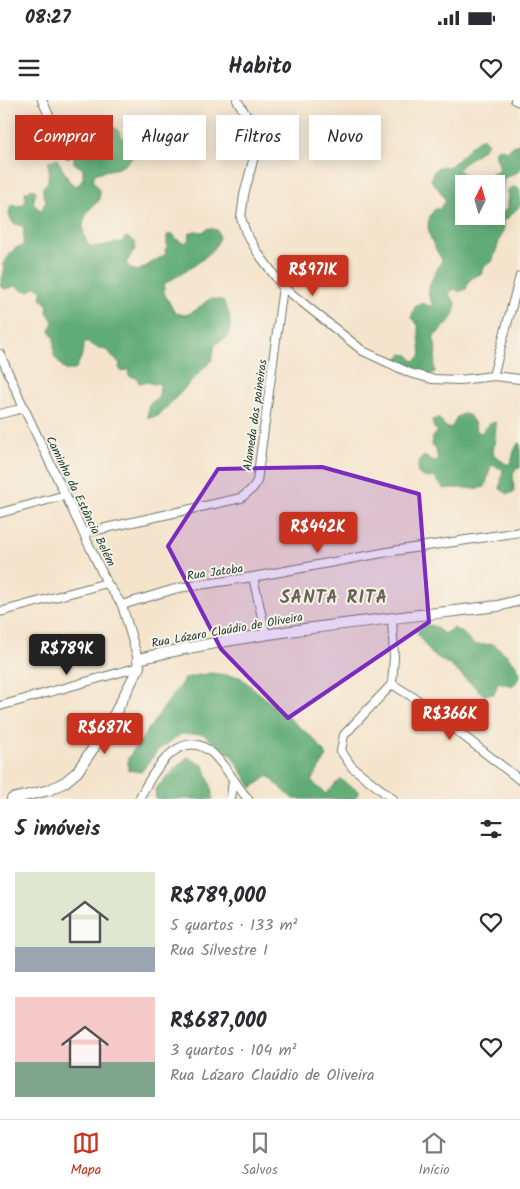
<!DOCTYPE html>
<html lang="pt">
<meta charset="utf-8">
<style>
:root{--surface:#fff;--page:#f7f7f7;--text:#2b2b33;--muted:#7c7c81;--line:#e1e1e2;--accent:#c8321e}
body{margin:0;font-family:Kalam,sans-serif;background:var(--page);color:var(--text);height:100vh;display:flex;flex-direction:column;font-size:19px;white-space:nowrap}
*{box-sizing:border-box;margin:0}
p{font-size:16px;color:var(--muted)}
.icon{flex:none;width:28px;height:28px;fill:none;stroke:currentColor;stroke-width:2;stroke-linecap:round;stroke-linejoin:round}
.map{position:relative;height:699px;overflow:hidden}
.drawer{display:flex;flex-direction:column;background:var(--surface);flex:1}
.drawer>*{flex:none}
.hud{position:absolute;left:15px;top:15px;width:490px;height:45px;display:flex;gap:10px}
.needle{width:32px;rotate:5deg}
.tools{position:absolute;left:455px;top:75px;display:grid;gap:10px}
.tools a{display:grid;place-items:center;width:50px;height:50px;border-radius:0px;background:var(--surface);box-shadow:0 2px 12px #0003;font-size:25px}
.price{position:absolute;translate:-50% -42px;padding:0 11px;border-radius:5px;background:var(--accent);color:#fff;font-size:16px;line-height:32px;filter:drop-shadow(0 1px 2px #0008)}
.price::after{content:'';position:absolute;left:50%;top:30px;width:15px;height:11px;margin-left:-8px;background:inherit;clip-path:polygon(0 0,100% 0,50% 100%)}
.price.active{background:#222;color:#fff}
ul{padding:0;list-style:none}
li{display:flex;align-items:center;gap:15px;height:125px;padding:0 15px}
li span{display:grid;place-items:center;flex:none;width:140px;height:100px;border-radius:0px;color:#555}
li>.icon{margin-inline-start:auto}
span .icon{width:60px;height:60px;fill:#fffc;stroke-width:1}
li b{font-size:21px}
h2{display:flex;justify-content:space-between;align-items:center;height:60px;padding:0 15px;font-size:21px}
.chip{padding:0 18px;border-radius:0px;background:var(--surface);box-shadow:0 2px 12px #0003;font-size:18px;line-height:45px}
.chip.active{background:var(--accent);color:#fff}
.status{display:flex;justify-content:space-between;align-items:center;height:35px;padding:0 25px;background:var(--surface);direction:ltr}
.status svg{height:14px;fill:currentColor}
header{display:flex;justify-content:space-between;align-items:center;height:65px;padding:0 15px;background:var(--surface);font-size:22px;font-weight:700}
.tab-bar{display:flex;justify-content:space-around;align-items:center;height:70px;border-top:1px solid var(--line);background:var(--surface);font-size:14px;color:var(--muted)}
.tab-bar a{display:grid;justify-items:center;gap:2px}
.tab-bar .active{color:var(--accent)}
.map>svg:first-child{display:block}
.forest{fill:#60ac76;stroke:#407455}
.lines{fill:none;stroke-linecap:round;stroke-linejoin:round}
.minor-casing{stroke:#6a7769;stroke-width:10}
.tertiary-casing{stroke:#6a7769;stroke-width:12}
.minor{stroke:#fff;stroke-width:8}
.tertiary{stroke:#fff;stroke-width:10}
.marked{fill:#7b2cbf;fill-opacity:0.2;stroke:#7b2cbf;stroke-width:4;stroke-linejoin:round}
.labels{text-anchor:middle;stroke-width:4;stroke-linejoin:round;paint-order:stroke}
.street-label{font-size:12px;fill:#1f3d34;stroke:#f7f3e8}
.district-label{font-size:18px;font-weight:bold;letter-spacing:1px;fill:#686754;stroke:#f7f3e8}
</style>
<div class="status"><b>08:27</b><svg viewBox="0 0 49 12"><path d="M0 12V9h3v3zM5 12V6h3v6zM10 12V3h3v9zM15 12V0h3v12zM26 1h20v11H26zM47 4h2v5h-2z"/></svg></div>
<header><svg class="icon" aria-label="menu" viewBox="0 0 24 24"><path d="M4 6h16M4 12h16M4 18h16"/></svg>Habito<svg class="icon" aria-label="heart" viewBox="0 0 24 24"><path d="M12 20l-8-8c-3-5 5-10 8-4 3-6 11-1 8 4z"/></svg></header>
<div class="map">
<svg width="520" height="699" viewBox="0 0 520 699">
<rect width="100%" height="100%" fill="#f7f3e8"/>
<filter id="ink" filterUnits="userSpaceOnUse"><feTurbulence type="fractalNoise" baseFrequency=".02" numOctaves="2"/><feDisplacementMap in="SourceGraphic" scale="10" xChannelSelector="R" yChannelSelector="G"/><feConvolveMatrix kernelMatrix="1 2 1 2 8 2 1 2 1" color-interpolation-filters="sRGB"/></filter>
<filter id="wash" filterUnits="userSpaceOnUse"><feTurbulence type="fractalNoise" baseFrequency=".0096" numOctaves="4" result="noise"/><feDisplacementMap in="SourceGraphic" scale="20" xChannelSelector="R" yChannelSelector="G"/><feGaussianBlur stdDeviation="1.12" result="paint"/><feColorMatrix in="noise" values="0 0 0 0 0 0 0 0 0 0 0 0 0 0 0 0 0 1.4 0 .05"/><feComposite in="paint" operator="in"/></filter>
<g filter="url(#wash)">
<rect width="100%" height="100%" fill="#f5e4cc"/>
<!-- forest -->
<path class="forest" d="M104,25l12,3 15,22 1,7c-12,16 -21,10 -37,17l-2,6 7,12 -1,9c-16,10 -21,29 -10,45 11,2 22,-3 33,-4l4,-5 9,5v7l-9,14 4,6 8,2 28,-17 -1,-4 2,-3v-12l6,-1 4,6 8,3 4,-4 1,-6 5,-2 7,1 7,-4 8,2c1,3 2,5 2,7 -1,17 -42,40 -55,47v9l11,20 10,2c4,-1 8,-3 12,-6 11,-8 10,-13 26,-8 7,12 9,22 5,36l-13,7 -3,16 -54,56 -10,2v-12l11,-10 1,-13 -7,1 -5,-2 -9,1 -2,-5 -8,-2 -1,-7 -6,3 -3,-4 1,-5 -8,-6 -3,-6 -11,-3 -13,-7 -4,17 -6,12h-10l-11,-14v-18l-4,-6 3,-11 -6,-9 1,-6 -7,-8 1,-5 -3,-6h-5l-4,4 -8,-1 -6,-4 -11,3 -5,-3 4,-13 -1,-9 12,-16 8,-2 1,-19 -11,-4 -4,-8 1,-8 4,-2 4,1 5,-1 3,-4 -1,-9 7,-3 4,2 -3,13 9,7 4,-11 -3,-6v-7l5,-5 1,-21 8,-2 12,22 6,5 5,-2 3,-6v-9l-9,-6v-7c15,-6 17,-10 20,-26z
M484,38l4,6c-9,11 -22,15 -30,26l9,7v3l-3,4v32c17,0 33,5 44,-9v-17l5,-3 5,1 2,3v15l-16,16v6l-12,34 -7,3 -3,8 -13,7 -3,9 -7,3 -4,-3 -4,2 -2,5 3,2 4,6c-2,17 -13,23 -23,34 6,11 0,22 2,34l-6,3 -32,-11 -2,-4 7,-6 7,1 4,6 3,-1 5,-5 -3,-30 -7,-7 4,-11 5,-4 13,4c-1,-6 -3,-7 -4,-12 -2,-11 9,-26 13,-35 -9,-16 -22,-35 -7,-51h6v-3l5,-4 -3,-7 -12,-15c1,-9 6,-16 17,-13 14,-7 21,-25 36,-29z
M520,44v27l-16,7 -3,16 -5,4v-14h-27c10,-5 23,-8 31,-16l-6,-17 5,-3 9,3 5,-5z
M463,314l6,1 6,9 1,7 5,2 8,-9 6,-2 1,6 -3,26 13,10h5l3,-13 4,-8 2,1v24h-3l-4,6 1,18 -6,2 -8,-5 3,-20 -12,-4 -6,22c-14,4 -27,-1 -41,2l-10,-12c-8,2 -12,0 -17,-5l2,-11 5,-5 10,6 4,-2 -2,-10 -4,-5 1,-8 5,-6 -4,-3 -2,-8 6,-2 9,10 5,-1 5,-10z
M423,524l11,2 10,8 9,-6 11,6 10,11 19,-1c8,6 27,20 27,32 -1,3 -5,7 -7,10l-15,-4 -4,12 -10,1 -33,-29 -20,-13 -14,-20z
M211,573l29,4 74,62 13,17 -16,25 15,13 14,-15 20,13 -6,7h-61l-25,-23 -16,12 -20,-32 -29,-22h-22l-23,16 -17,22 -13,-2v-12l57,-80z
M187,657l17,9 8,23 1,10h-57l-1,-10z"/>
</g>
<g filter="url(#ink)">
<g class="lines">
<!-- minor casing -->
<g class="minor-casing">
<path id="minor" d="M42,0l26,58
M237,0l11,18 7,17 1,14 -12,46 -3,23 5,15 12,20 25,34 80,64 47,22 22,6 28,1 33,-4 27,3
M515,0l5,2
M0,254l24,54 83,175 15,22 16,54
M493,276l27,-100
M0,314l24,-6
M0,413l66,-18
M83,433l158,-35 12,-10 4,-7 26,-194
M253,477l13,58
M122,505l56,-17 75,-11 140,-26 127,-19
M0,512l107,-29
M392,584l24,15 104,81
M392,584l-48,51 -3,16 11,16 41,32
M392,584l2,-27 -2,-39
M0,606l139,-39
M139,699c12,-24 41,-75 73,-46 14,13 23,31 36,46
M231,699l2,-20"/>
</g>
<!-- tertiary casing -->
<g class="tertiary-casing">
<path id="tertiary" d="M12,699l37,-9 16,-8 12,-10 32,-47 30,-58 -1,-8c118,-28 240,-39 360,-53l22,-6"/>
</g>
<!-- minor -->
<use href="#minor" class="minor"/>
<!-- tertiary -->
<use href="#tertiary" class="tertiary"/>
</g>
</g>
<!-- marked area -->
<path class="marked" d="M322,367l97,27 10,128 -141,96 -67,-69 -53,-103 50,-77z"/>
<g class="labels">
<!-- street labels -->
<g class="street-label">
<text transform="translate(255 315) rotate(-82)" y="4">Alameda das paineiras</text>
<text transform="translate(81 401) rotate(64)" y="4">Caminho da Estância Belém</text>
<text transform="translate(215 472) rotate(-8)" y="4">Rua Jatoba</text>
<text transform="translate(227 530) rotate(-10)" y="4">Rua Lázaro Claúdio de Oliveira</text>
</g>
<!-- district labels -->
<g class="district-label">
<text x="334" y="503">SANTA RITA</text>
</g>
</g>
</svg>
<div class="tools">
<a><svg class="needle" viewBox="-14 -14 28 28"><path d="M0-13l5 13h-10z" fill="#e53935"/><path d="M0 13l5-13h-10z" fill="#7c7c81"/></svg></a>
</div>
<b class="price" style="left:313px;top:197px">R$971K</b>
<b class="price" style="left:318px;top:454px">R$442K</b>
<b class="price active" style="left:67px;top:576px">R$789K</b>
<b class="price" style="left:450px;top:641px">R$366K</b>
<b class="price" style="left:105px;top:655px">R$687K</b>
<div class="hud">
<a class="chip active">Comprar</a>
<a class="chip">Alugar</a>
<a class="chip">Filtros</a>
<a class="chip">Novo</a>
</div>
</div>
<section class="drawer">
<h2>5 imóveis<svg class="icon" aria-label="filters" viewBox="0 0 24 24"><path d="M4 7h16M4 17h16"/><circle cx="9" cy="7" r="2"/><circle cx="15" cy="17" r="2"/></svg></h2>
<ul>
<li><span style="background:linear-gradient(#dfe7d0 75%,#9aa5b1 0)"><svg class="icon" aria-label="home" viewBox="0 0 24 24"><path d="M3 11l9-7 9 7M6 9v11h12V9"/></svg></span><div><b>R$789,000</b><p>5 quartos · 133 m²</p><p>Rua Silvestre I</p></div><svg class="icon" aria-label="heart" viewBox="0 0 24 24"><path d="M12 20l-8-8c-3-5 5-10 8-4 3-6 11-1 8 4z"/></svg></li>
<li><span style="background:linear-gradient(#f6c9c9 65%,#7fa58c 0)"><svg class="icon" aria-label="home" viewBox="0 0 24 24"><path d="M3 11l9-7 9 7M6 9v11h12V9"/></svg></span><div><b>R$687,000</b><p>3 quartos · 104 m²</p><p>Rua Lázaro Claúdio de Oliveira</p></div><svg class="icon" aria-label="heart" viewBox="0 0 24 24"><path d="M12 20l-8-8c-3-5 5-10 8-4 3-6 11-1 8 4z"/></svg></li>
</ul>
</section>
<nav class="tab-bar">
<a class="active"><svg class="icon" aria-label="map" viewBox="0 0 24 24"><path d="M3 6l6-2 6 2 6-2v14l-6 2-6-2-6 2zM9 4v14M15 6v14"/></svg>Mapa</a>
<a><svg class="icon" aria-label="saved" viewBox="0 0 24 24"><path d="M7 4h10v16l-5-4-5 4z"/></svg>Salvos</a>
<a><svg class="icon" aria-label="home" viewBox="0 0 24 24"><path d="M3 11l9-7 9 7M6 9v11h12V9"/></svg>Início</a>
</nav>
